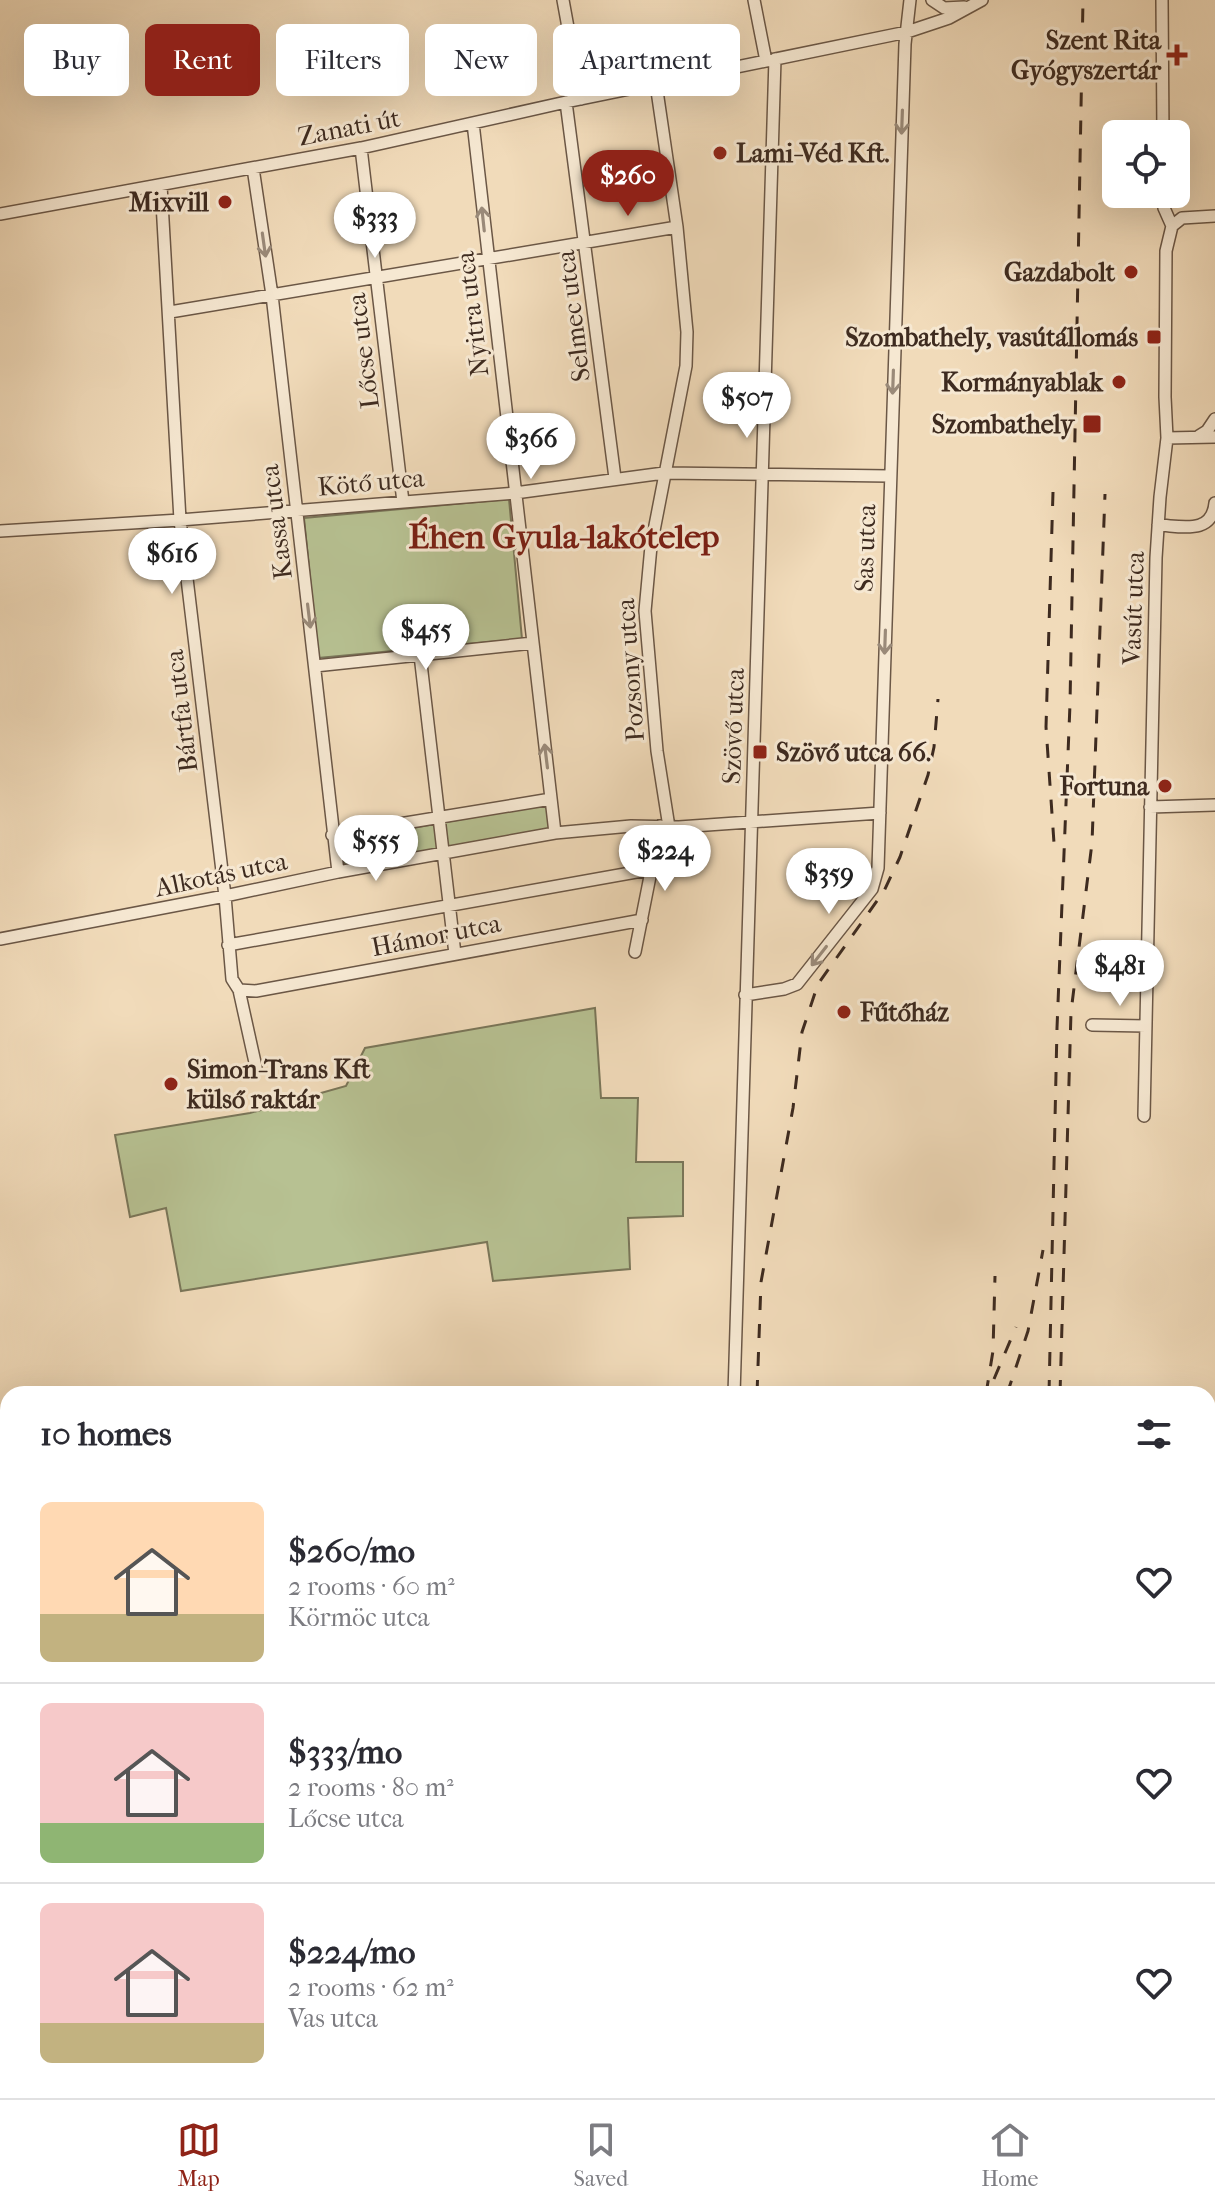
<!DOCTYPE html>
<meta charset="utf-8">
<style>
:root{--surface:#fff;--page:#f7f7f7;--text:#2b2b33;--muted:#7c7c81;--line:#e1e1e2;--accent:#8f2418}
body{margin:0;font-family:"IM FELL French Canon",serif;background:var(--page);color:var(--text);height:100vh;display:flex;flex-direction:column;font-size:30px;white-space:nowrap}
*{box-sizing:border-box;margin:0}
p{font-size:26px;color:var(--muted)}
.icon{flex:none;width:44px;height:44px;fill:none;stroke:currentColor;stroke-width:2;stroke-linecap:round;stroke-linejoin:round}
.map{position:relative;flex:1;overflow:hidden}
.details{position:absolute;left:0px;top:1386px;width:1216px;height:712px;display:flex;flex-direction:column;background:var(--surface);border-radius:24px 24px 0 0;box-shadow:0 8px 32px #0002}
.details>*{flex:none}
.top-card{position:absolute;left:24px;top:24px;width:800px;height:72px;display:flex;gap:16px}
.buttons{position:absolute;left:1102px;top:120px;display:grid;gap:16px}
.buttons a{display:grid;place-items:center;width:88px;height:88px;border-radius:12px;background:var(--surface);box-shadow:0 8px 32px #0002;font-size:40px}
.price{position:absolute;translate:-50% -68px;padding:0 18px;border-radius:28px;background:#fff;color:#222;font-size:26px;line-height:52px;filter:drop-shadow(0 2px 4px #0008)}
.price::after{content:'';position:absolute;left:50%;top:48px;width:24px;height:18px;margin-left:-12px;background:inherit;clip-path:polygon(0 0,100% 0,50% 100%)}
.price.selected{background:var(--accent);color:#fff}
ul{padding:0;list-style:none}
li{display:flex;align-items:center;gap:24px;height:200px;padding:0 40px}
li+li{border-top:2px solid var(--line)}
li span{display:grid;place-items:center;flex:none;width:224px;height:160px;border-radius:12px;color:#555}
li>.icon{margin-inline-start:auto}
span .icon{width:96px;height:96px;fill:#fffc;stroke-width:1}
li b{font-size:34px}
h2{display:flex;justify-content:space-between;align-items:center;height:96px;padding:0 40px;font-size:34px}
.tag{padding:0 28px;border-radius:12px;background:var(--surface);box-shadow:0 8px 32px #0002;font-size:28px;line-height:72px}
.tag.selected{background:var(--accent);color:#fff}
.menu{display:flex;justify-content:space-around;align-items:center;height:112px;border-top:2px solid var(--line);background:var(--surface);font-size:22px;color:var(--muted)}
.menu a{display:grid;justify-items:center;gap:4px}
.menu .selected{color:var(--accent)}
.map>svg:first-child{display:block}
.green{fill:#b7c192;stroke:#7a7659;stroke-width:2}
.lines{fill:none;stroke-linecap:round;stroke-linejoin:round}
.minor-casing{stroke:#6b5746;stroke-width:14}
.minor{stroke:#f6e8d2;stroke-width:11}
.rail{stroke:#3e2b20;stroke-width:3;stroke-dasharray:14 14;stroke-linecap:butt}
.oneway{stroke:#9a8a79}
.poi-dot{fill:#8f2418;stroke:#f6e8d2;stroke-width:3}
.labels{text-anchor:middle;stroke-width:6;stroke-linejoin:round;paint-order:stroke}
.poi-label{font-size:26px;font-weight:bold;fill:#3e2b20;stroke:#f6e8d2;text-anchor:end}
.street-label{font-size:26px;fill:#3e2b20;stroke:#f6e8d2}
.district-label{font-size:34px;font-weight:bold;fill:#7a1f14;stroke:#f6e8d2}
</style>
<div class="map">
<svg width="1215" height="2098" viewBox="0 0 1215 2098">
<rect width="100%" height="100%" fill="#f1dbba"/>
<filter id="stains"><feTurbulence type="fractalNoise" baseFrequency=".0025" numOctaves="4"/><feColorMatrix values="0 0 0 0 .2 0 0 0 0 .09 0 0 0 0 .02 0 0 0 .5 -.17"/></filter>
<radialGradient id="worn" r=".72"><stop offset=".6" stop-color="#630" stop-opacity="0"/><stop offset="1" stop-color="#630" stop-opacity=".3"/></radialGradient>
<!-- green -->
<path class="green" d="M509,499l13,140 -204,19 -14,-140z
M546,804l5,26 -206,37 -5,-26z
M595,1008l6,90h37l-2,64h47v54l-55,2 2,51 -137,12 -6,-39 -306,49 -15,-83 -36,9 -15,-82 135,-22 96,-27 19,-38z
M0,1695l8,1v133l-8,-6z"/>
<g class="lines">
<!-- minor casing -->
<g class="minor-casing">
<path id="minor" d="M563,0l18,99
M754,0l12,61
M932,0l12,8 20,-1
M1162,0l1,134
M656,84l21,143 10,105 -1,34 -35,180 -6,65 12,140 12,76
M566,102l49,376
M473,123l82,710
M361,148l42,354
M253,168l19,127 66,577
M161,185l19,335 45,376 7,83 7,11 17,77
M0,214l361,-66 205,-46 341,-70 42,-14 33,-18
M1172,226l10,-8 33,-2
M170,312l507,-85
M1199,436l8,-5 8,-12
M1167,438l48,-1
M1158,525c24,1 54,10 57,-22
M0,531l180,-11 335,-27 149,-20 225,3
M420,655l35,299
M315,666l218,-23
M1150,807l65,-2
M332,835l219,-36
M0,939l225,-43 113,-24 217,-39 76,-7 48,1 201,-14
M228,945l425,-76
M635,952l25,-126
M239,990l17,1 386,-71
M745,995l39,-6 13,-5 75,-95 6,-21 27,-824 5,-44
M1092,1025l54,1
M1144,1116l12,-558 4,-61 7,-59 -2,-41 1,-146 6,-25 -8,-18 -1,-14
M734,1394l41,-1335
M1208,1583l7,-2
M0,1610l6,42
M0,1691l8,2
M1208,1733l7,-1
M1208,1779l7,59
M1208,2019l7,6
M989,2098v-8"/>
</g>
<!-- minor -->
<use href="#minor" class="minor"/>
<!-- rail -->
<path class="rail" d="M1053,492l-7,235 8,116
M994,1379l22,-52
M757,1394l4,-112 32,-174 9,-76 16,-48 66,-93 16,-34 28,-82 6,-28 4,-48
M986,1394l7,-43 2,-75
M1007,1394l21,-63 15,-81
M1049,1394l8,-366 13,-324 13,-704
M1060,1394l11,-382 21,-169 13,-349
M0,1495l8,-1
M0,1839l8,3
M0,1908l8,5
M839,2098l5,-8
M1009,2098l1,-8"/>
</g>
<!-- one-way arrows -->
<defs><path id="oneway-shaft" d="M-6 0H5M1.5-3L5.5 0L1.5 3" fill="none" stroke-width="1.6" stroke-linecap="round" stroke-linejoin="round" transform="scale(2)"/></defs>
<g class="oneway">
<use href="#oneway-shaft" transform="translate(902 122) rotate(92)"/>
<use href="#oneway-shaft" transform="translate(483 219) rotate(-96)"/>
<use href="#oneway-shaft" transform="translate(264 245) rotate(82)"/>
<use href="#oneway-shaft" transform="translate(893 382) rotate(92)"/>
<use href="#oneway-shaft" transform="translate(309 616) rotate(83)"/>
<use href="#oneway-shaft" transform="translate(885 642) rotate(92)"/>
<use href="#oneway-shaft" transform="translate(546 756) rotate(-97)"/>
<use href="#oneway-shaft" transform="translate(819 956) rotate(128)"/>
</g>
<!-- markers -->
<g class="poi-dot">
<path d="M1173 43h8v8h8v8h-8v8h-8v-8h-8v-8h8z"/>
<circle cx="720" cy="153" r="8"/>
<circle cx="225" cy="202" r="8"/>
<circle cx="1131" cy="272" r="8"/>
<rect x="1146" y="329" width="16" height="16" rx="4"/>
<circle cx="1119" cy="382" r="8"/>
<rect x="1082" y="414" width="20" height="20" rx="4"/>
<rect x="752" y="744" width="16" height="16" rx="4"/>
<circle cx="1165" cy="786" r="8"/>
<circle cx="844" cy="1012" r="8"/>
<circle cx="171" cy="1084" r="8"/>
</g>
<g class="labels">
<!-- poi labels -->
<g class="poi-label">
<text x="1161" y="49">Szent Rita<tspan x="1161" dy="30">Gyógyszertár</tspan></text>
<text x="736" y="162" text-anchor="start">Lami-Véd Kft.</text>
<text x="209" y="211">Mixvill</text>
<text x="1115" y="281">Gazdabolt</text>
<text x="1138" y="346">Szombathely, vasútállomás</text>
<text x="1103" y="391">Kormányablak</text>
<text x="1074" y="433">Szombathely</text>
<text x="776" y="761" text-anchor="start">Szövő utca 66.</text>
<text x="1149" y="795">Fortuna</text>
<text x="860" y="1021" text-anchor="start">Fűtőház</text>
<text x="187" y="1078" text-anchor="start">Simon-Trans Kft<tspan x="187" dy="30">külső raktár</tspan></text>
</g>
<!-- street labels -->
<g class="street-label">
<text transform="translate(349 127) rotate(-11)" y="9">Zanati út</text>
<text transform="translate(472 314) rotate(-97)" y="9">Nyitra utca</text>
<text transform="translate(573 316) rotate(-97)" y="9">Selmec utca</text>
<text transform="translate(363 351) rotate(-97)" y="9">Lőcse utca</text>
<text transform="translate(371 482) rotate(-5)" y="9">Kötő utca</text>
<text transform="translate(276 522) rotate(-97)" y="9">Kassa utca</text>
<text transform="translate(865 548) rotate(-88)" y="9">Sas utca</text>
<text transform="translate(1133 608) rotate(-88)" y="9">Vasút utca</text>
<text transform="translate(630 670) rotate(-94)" y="9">Pozsony utca</text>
<text transform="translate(181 711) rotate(-97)" y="9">Bártfa utca</text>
<text transform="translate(733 726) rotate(-88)" y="9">Szövő utca</text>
<text transform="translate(221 874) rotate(-12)" y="9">Alkotás utca</text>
<text transform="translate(436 935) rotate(-11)" y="9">Hámor utca</text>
</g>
<!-- district labels -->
<g class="district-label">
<text x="564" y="548">Éhen Gyula-lakótelep</text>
</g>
</g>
<rect width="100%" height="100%" filter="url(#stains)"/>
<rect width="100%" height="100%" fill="url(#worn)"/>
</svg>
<div class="buttons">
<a><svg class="icon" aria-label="locate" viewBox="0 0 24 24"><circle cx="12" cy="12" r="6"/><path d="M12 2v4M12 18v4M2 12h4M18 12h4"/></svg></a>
</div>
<b class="price selected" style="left:628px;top:218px">$260</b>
<b class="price" style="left:375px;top:260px">$333</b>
<b class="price" style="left:747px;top:440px">$507</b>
<b class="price" style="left:531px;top:481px">$366</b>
<b class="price" style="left:172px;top:596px">$616</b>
<b class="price" style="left:426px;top:672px">$455</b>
<b class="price" style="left:376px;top:883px">$555</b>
<b class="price" style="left:665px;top:893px">$224</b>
<b class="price" style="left:829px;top:916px">$359</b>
<b class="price" style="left:1120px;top:1008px">$481</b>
<div class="top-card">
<a class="tag">Buy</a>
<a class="tag selected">Rent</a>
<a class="tag">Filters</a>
<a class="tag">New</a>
<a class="tag">Apartment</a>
</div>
<section class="details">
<h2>10 homes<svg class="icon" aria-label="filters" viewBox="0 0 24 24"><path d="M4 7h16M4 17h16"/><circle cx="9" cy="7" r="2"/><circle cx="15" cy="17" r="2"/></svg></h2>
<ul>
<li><span style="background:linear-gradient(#ffd9b3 70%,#c2b280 0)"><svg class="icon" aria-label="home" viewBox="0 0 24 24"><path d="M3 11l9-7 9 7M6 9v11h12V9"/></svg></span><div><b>$260/mo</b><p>2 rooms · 60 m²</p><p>Körmöc utca</p></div><svg class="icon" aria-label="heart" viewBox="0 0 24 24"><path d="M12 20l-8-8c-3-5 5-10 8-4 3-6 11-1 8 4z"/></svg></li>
<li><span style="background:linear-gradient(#f6c9c9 75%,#8fb573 0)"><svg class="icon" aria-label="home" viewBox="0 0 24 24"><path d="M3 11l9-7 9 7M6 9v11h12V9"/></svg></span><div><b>$333/mo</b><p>2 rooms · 80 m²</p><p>Lőcse utca</p></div><svg class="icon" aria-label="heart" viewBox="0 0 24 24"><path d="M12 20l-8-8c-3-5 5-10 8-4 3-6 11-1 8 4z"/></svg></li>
<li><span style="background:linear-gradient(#f6c9c9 75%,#c2b280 0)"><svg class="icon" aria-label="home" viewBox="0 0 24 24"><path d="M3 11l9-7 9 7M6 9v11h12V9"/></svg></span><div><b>$224/mo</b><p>2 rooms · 62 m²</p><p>Vas utca</p></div><svg class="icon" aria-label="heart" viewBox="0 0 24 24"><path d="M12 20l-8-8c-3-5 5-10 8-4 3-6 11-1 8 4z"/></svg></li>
</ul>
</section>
</div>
<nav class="menu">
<a class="selected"><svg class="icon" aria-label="map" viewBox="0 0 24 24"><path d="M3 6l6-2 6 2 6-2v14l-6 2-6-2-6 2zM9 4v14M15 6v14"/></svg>Map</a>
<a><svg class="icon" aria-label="saved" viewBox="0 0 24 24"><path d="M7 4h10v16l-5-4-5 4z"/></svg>Saved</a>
<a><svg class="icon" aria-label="home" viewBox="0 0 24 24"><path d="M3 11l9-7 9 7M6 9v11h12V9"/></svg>Home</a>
</nav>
